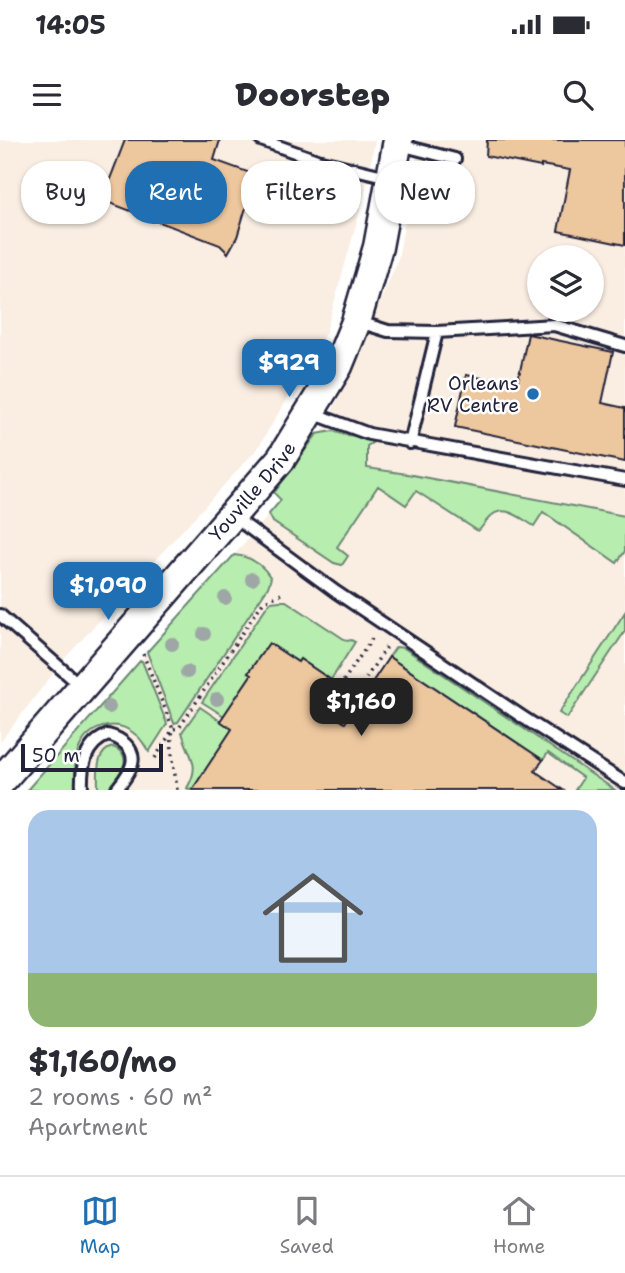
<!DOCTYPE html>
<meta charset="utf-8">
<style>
:root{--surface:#fff;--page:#f7f7f7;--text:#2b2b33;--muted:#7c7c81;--line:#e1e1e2;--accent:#1f6fb2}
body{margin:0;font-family:"Shantell Sans",sans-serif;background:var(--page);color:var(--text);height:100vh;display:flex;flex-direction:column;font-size:26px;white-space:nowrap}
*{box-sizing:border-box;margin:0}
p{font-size:23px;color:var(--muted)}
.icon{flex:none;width:38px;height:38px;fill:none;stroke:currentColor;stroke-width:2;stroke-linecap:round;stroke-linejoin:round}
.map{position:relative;height:650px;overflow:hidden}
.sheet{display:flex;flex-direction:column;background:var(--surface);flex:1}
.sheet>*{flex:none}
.top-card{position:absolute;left:21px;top:21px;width:584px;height:63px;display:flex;gap:14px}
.buttons{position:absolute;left:527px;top:105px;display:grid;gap:14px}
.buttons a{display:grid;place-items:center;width:77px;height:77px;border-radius:50%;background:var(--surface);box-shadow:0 2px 5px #0004;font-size:35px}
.scale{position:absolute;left:21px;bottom:18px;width:142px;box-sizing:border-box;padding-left:7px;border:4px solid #22223b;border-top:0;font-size:19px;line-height:24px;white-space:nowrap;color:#22223b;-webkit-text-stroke:5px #fff;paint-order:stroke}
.price{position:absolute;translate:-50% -60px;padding:0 16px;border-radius:14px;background:var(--accent);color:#fff;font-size:23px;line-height:46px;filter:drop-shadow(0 2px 4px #0008)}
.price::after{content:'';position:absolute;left:50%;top:42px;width:21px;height:16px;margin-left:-10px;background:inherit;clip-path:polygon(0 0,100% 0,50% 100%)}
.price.active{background:#222;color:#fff}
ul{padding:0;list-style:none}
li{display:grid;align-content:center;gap:14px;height:371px;padding:0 28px}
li+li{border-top:2px solid var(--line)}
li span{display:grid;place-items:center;height:217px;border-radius:21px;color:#555}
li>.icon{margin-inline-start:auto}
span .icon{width:126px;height:126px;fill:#fffc;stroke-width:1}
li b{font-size:30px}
.chip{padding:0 24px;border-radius:28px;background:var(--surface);box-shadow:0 2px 5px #0004;font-size:24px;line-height:63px}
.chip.active{background:var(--accent);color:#fff}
.status{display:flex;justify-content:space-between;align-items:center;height:49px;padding:0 35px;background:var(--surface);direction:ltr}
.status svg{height:19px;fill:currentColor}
header{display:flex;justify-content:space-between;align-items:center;height:91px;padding:0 28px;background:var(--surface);font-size:32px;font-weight:800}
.menu{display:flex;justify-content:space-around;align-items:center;height:98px;border-top:2px solid var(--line);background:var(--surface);font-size:19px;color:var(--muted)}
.menu a{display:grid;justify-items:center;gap:4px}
.menu .active{color:var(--accent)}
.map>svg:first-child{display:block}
.built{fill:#faeee2;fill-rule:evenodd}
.green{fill:#b7edaf;stroke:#6c8875;stroke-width:2}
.building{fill:#edc79e;stroke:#22223b;stroke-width:2}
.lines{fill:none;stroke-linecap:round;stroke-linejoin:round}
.service-casing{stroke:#22223b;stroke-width:16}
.tertiary-casing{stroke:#22223b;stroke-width:33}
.path{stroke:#22223b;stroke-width:3.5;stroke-dasharray:2 5;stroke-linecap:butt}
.service{stroke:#fff;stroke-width:10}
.tertiary{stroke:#fff;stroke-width:28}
.tree{fill:#9ea7a6}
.poi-dot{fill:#1f6fb2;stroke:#fff;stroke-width:2.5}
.labels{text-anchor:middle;stroke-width:5;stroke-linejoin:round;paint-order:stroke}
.poi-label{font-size:19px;fill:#22223b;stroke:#fff;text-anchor:end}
.street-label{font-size:19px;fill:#22223b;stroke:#fff}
</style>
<div class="status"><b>14:05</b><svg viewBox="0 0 49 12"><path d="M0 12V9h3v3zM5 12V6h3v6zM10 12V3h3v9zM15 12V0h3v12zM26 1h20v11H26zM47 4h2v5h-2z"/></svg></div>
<header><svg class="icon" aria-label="menu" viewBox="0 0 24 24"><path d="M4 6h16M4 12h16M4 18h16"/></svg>Doorstep<svg class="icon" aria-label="search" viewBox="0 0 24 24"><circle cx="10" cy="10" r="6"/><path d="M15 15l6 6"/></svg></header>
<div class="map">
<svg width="625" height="650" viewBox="0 0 625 650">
<rect width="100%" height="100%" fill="#fff"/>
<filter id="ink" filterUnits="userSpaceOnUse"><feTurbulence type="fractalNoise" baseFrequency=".0143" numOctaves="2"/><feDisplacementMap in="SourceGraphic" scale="14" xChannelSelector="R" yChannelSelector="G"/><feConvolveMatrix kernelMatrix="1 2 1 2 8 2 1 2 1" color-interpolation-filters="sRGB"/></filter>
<g filter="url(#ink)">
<!-- built -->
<path class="built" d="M0,0h375l-10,53 -39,139 -68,116 -192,209 -66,85z
M420,0h205v650h-600l238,-268 50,-69 42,-92 43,-102zM539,117h53v53h-53z"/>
<!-- green -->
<path class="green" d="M333,291l12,4 20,1 7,7 -5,3v22l40,6 218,42v35l-8,12 -74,-51 -9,14c-14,-8 -31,-24 -45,-8 -5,5 -6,9 -11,13l-62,-40 -10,14 -28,-19 -41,61 11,9 -6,9 -8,-2 -61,-41 -4,-8 12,-14 -7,-7 43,-59z
M234,415c17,1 28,9 37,23l-3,9 -90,135 -4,1 -27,-71z
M280,461h6l61,40 4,-1 4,2 -24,38 -30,-20 -3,2 -29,-19 -21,30 3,2 -27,41 -22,-14 65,-96 4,-4z
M625,472v19l-58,87 -8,-5z
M396,507l8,1 211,142h-40l8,-12 -35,-25 -5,7 -154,-103z
M140,521h2l25,63 -18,28c-4,-5 -7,-13 -13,-17 -20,-18 -49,-9 -58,16 -4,12 -3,27 -3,39h-48z
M200,567l38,26 -44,55 -6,1 -1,-1c15,-25 1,-32 -5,-56z
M113,607c24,9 5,30 -6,43h-9c0,-16 -3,-39 15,-43z"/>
<!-- building -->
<path class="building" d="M125,0h95l-6,20 42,15 -19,62 -9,16 -8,-8 -118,-45z
M487,0h138v105l-67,-14 12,-61 -29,-5v2l-55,-11z
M528,194l85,18 -11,51 23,5v54l-170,-35 11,-52 51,10z
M269,503l29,19 2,-3 31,21 -16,24 30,19 44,-66 154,103 -8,11 28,19h-371l40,-61 -12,-8 31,-46 -3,-2z"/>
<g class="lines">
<!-- service casing -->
<g class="service-casing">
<path id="service" d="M261,0l56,20 71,17
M400,5l55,14
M359,182l29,9 49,1 117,-7 71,21
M312,273l57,21 256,46
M410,303l27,-111
M234,377l102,75 188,126 101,65
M0,475l81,71
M82,650c-1,-22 2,-46 26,-55 12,3 28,13 24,29 -2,9 -10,18 -16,26"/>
</g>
<!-- tertiary casing -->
<g class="tertiary-casing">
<g id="tertiary">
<path id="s1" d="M0,642l281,-323 57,-93 18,-44 22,-75 20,-107"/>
</g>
</g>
<!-- path -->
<path class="path" d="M143,514l30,75c-4,21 2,40 4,61
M336,552l15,9
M324,570l49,-73
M339,579l48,-73
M155,618l18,-29 6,-1 84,-126 18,-8"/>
<!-- service -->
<use href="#service" class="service"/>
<!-- tertiary -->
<use href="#tertiary" class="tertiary"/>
</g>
<!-- trees -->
<g class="tree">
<circle cx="252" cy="439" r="7"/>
<circle cx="225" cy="458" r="7"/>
<circle cx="204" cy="494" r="7"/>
<circle cx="172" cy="504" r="7"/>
<circle cx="187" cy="532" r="7"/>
<circle cx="217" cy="559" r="7"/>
<circle cx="109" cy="567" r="7"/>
</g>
</g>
<!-- markers -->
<circle class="poi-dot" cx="533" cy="254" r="7"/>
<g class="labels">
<!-- poi labels -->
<g class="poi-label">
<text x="519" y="250">Orleans<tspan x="519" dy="22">RV Centre</tspan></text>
</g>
<!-- street labels -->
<g class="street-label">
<text dy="7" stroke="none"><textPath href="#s1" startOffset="385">Youville Drive</textPath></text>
</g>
</g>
</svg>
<div class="buttons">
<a><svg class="icon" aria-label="layers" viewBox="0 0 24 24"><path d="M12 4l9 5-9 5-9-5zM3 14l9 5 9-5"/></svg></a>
</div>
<div class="scale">50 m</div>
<b class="price" style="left:289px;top:259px">$929</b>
<b class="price" style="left:108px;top:482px">$1,090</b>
<b class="price active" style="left:361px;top:598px">$1,160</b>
<div class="top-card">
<a class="chip">Buy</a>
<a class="chip active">Rent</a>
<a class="chip">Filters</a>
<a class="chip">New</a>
</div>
</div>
<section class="sheet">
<ul>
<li><span style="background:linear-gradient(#a9c7e8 75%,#8fb573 0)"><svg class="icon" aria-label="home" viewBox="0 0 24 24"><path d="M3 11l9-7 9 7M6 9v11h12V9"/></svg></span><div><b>$1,160/mo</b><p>2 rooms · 60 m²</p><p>Apartment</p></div></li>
</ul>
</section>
<nav class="menu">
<a class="active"><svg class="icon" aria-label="map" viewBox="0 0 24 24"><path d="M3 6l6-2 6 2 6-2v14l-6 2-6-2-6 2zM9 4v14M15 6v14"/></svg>Map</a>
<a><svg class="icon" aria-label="saved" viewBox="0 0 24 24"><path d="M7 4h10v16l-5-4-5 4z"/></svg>Saved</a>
<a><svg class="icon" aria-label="home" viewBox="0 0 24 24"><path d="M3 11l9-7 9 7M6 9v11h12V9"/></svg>Home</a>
</nav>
